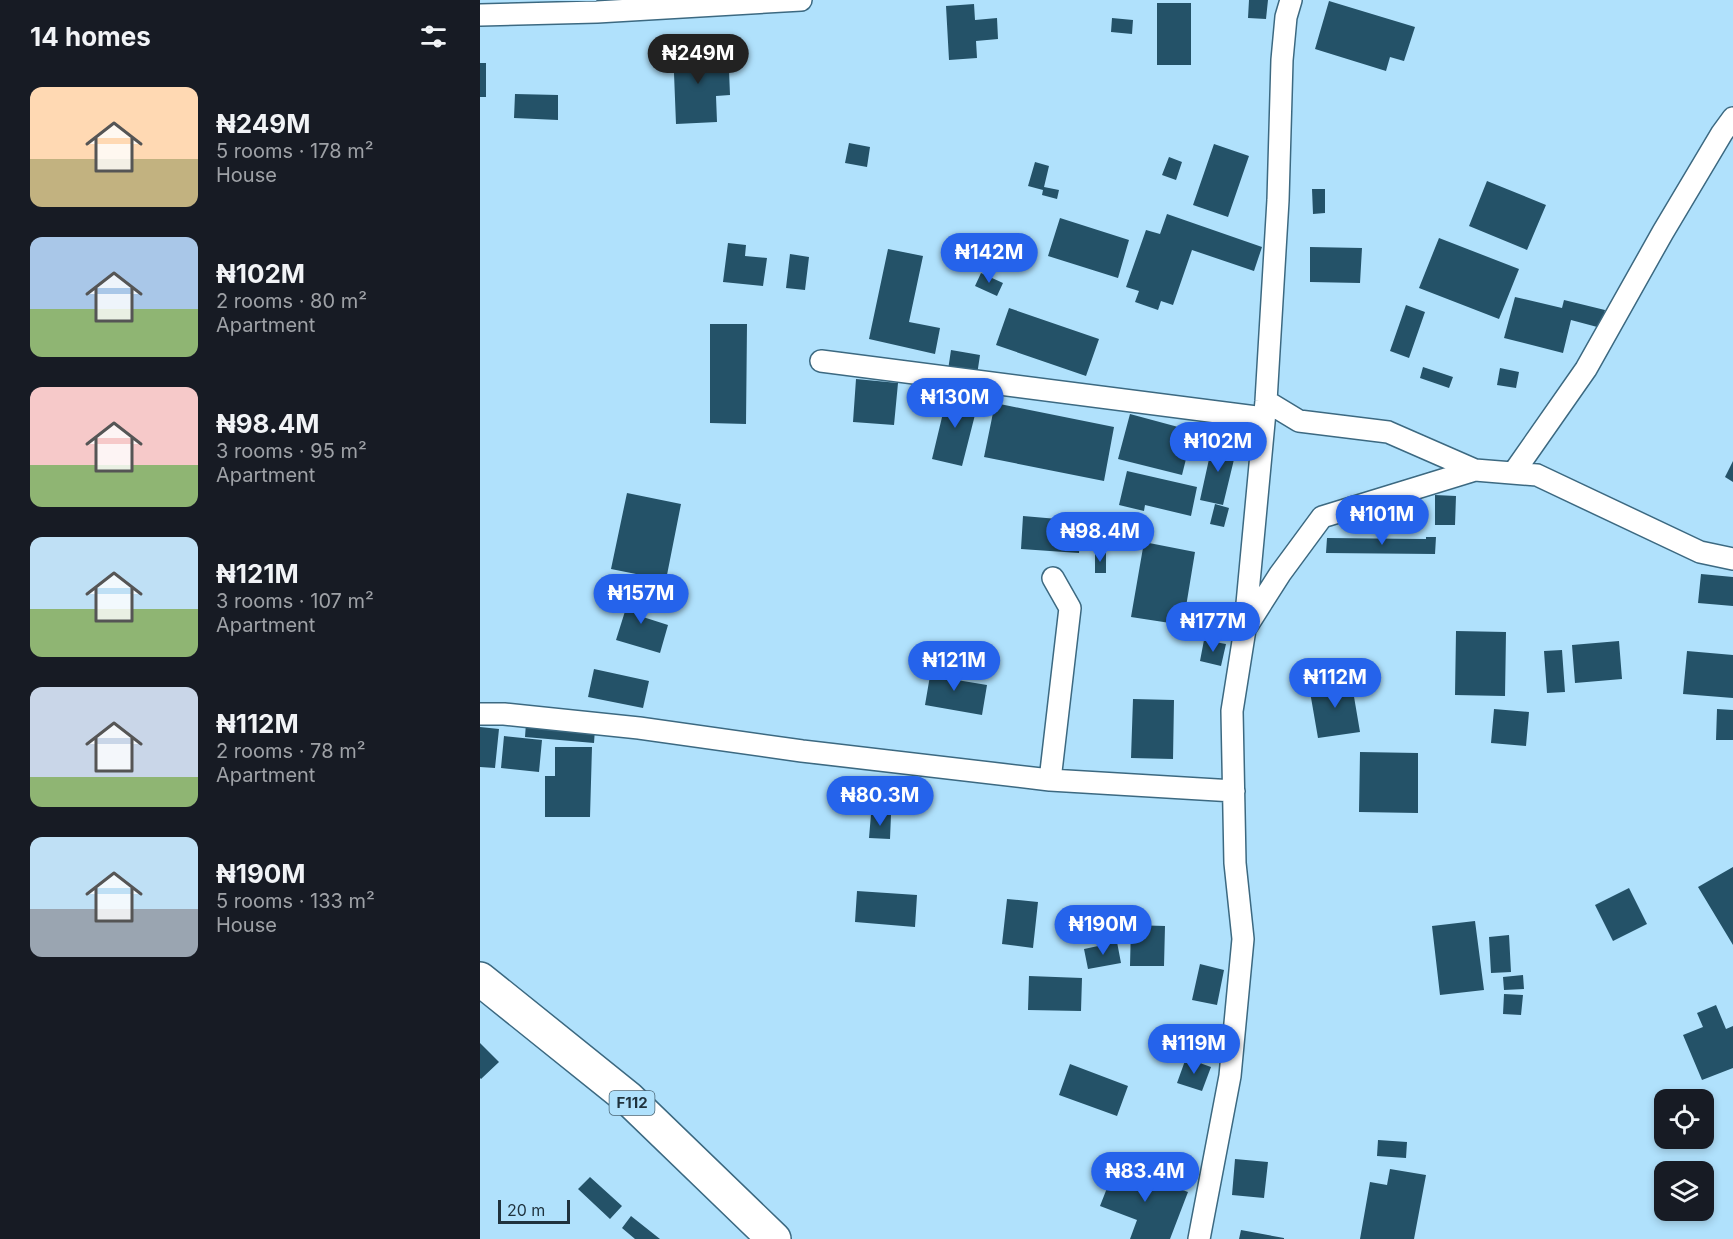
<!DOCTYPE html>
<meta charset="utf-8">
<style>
:root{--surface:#171b24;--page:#242831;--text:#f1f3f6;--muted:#9ea1a6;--accent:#2563eb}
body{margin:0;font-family:Inter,sans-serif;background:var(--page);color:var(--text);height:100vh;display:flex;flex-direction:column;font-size:22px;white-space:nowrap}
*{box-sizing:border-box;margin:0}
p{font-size:20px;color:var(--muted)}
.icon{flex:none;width:33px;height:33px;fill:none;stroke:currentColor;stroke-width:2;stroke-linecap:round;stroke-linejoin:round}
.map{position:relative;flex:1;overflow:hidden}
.sheet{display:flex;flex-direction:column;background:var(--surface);width:480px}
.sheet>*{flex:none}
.controls{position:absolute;left:1174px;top:1089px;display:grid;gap:12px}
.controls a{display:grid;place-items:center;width:60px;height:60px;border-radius:12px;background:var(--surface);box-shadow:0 3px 9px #0003;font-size:30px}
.scale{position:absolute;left:18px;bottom:15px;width:72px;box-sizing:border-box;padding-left:6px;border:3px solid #1f323d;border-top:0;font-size:16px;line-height:21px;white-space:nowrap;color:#1f323d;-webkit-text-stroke:4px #b0e1fc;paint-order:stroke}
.price{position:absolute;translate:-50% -51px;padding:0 14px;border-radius:21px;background:var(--accent);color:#fff;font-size:20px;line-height:39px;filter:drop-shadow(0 2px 3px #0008)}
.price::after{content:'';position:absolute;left:50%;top:36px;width:18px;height:14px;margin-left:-9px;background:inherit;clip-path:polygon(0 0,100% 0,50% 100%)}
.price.selected{background:#222;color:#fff}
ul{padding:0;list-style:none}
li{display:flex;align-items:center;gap:18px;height:150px;padding:0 30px}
li span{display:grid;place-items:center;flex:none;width:168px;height:120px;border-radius:12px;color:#555}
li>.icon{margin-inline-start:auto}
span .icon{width:72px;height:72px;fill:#fffc;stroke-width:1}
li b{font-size:26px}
h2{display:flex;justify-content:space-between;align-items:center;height:72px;padding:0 30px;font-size:26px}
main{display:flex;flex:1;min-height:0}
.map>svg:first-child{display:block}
.building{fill:#245268}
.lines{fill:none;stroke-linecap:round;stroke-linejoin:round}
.minor-casing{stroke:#3c6981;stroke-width:24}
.primary-casing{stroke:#3c6981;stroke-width:36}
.minor{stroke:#fff;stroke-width:21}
.primary{stroke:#fff;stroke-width:33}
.labels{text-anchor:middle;stroke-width:6;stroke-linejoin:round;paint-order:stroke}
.shield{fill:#b0e1fc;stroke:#4a6676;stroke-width:1.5}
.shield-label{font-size:15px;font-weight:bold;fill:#1f323d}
</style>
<main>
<section class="sheet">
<h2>14 homes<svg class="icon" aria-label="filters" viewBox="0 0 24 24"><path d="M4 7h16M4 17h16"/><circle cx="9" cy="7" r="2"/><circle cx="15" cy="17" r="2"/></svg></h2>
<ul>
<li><span style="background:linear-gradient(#ffd9b3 60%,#c2b280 0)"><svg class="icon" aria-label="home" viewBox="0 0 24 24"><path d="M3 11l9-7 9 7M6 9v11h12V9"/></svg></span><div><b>₦249M</b><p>5 rooms · 178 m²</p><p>House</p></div></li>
<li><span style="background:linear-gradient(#a9c7e8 60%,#8fb573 0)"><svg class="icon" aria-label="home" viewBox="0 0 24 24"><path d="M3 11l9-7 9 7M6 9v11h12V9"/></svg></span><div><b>₦102M</b><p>2 rooms · 80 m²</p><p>Apartment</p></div></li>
<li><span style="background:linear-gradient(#f6c9c9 65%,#8fb573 0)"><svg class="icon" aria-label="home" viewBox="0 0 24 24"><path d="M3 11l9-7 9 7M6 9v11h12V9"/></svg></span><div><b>₦98.4M</b><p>3 rooms · 95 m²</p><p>Apartment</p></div></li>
<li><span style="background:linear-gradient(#bfe0f5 60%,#8fb573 0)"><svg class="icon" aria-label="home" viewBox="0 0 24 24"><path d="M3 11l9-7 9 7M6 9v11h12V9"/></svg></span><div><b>₦121M</b><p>3 rooms · 107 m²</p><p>Apartment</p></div></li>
<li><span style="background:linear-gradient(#c9d6e8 75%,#8fb573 0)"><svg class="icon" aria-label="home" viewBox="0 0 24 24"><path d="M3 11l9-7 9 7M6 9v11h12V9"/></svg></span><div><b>₦112M</b><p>2 rooms · 78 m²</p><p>Apartment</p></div></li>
<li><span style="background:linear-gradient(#bfe0f5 60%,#9aa5b1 0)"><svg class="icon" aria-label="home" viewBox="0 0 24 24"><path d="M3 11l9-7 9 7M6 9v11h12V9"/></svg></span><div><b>₦190M</b><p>5 rooms · 133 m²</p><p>House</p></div></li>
</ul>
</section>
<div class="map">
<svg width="1253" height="1239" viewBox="0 0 1253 1239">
<rect width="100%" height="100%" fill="#b0e1fc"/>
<!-- building -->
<path class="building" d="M769,0h19l-2,19 -18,-1z
M849,1l86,26 -11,34 -14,-4 -4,14 -71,-22z
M677,3h34v62h-34z
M494,4l1,16 22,-2 1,21 -22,2 1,17 -28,2 -3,-54z
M632,18l21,2 -1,14 -21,-2z
M236,47l1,24 12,-1 1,25 -14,1 1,26 -41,2 -3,-76z
M0,63h6v34h-6z
M35,94l43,1v25l-44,-2z
M369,143l21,4 -3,20 -22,-4z
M734,144l35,12 -21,61 -35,-12z
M689,157l13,5 -6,18 -14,-5z
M555,162l14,4 -5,21 15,3 -2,9 -15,-4 1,-5 -15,-4z
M1007,181l59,24 -19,45 -58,-24z
M832,189h13v24l-12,1z
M687,214l95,33 -8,24 -62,-21 -19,55 -12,-4 -3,9 -23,-8 4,-11 -13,-4 20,-57 14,4z
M580,218l69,22 -11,38 -70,-22z
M959,238l80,31 -20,50 -80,-31z
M248,243l18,2 -1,11 22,2 -4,28 -40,-4z
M830,247l52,1 -2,35 -50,-1z
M408,249l35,7 -14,66 31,6 -5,26 -66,-15z
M310,254l19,3 -4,33 -19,-2z
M501,273l22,10 -6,13 -22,-10z
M1035,297l47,11 2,-8 41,10 -4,18 -30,-8 -8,33 -59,-15z
M926,305l19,7 -16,46 -19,-7z
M529,308l90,31 -13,37 -90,-31z
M230,324h37l-1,100 -36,-1z
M471,350l29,5 -3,20 -29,-5z
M943,367l30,10 -4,11 -29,-10z
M1020,368l19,4 -3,16 -19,-3z
M376,379l42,4 -4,42 -41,-3z
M468,392l31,7 -17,67 -30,-7z
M515,403l119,24 -10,54 -120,-24z
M650,414l63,17 -11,44 -64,-16z
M733,441l24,6 -14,58 -23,-5z
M1253,461v21l-8,-5z
M647,471l70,16 -6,29 -46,-11 -1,6 -25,-6z
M147,493l54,11 -15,76 -55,-11z
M955,495l21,1 -1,29h-20z
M735,504l14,4 -5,19 -14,-3z
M543,516l58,5 -2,32 -58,-4z
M946,537h10l-1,17 -109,-1 1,-15 99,1z
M664,542l51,10 -12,73 -52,-8z
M615,553h11v20h-11z
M1221,574l32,3v29l-35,-3z
M152,589l18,6 -7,22 25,8 -8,28 -44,-13z
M976,631l50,1 -1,64 -50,-1z
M724,640l22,4 -5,22 -21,-5z
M1139,641l3,38 -47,4 -3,-38z
M1082,650l3,42 -18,1 -3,-42z
M1207,651l46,4v43l-50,-4z
M452,664l20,3 -1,12 36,6 -5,30 -57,-10z
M114,669l55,12 -6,27 -55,-11z
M871,679l9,53 -42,6 -9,-52z
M653,699l41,1 -1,59 -42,-1z
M1014,709l35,3 -3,34 -35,-3z
M1237,709l16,1v30h-17z
M46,723l69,6 -1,14 -69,-6z
M0,727l19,2 -4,39 -15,-1z
M24,736l38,4 -3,32 -38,-4z
M75,747h37l-2,70h-45v-41h10z
M880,752l58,1v60l-59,-1z
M391,814l20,1 -1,24 -21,-1z
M1253,867v78l-35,-58z
M1149,888l18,36 -34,17 -18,-36z
M377,891l60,4 -2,32 -60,-5z
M527,899l31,3 -5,46 -31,-4z
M995,921l9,69 -44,5 -8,-69z
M651,925l34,1 -1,40h-34z
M1029,935l2,37 -20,1 -2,-36z
M637,942l4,21 -33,6 -4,-20z
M720,964l24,6 -7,35 -25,-5z
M1043,975l1,14 -20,1 -1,-13z
M549,976l53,2 -1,33 -53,-1z
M1024,994l19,1 -2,20 -18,-1z
M1236,1005l10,24 7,-3v42l-31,12 -19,-45 20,-8 -6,-14z
M0,1043l19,19 -18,17 -1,-1z
M706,1058l25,9 -9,24 -25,-8z
M590,1064l58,22 -11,30 -58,-21z
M898,1140l29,2 -1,16 -29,-2z
M755,1159l33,3 -4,36 -32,-3z
M636,1165l72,27 -18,47h-40l7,-19 -37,-14z
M910,1169l36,6 -12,64h-54l10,-57 17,3z
M110,1177l32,29 -12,13 -32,-30z
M151,1216l29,23h-25l-13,-11z
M761,1230l43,8v1h-45z"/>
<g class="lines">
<!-- minor casing -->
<g class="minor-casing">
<path id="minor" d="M0,15l117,-3 204,-12
M341,361l443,57
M786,401l33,20 89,11 87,38
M1034,472l72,-103 77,-137 59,-99 11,-15
M765,625l21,-224 12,-201 4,-140 4,-43 5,-17
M0,714h24l135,14 163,23 248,29 184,11
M570,780l20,-172 -17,-30
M719,1239l31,-163 13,-137 -8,-76 -3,-152 13,-82 35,-55 42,-57 153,-47 62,5 163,77 33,7"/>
</g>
<!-- primary casing -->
<g class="primary-casing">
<path id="primary" d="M0,979l148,119 146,141"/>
</g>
<!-- minor -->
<use href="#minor" class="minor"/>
<!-- primary -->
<use href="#primary" class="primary"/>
</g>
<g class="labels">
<!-- shield labels -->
<rect class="shield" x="129.5" y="1091" width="45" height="24" rx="4.5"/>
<g class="shield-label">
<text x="152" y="1108">F112</text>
</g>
</g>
</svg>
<div class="controls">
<a><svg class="icon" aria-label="locate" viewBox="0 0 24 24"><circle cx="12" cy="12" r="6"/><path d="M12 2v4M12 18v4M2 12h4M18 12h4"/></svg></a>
<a><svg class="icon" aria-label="layers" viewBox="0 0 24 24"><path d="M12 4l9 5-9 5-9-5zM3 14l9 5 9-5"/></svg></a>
</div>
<div class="scale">20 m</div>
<b class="price selected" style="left:218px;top:85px">₦249M</b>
<b class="price" style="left:509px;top:284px">₦142M</b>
<b class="price" style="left:475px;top:429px">₦130M</b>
<b class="price" style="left:738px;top:473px">₦102M</b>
<b class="price" style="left:902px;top:546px">₦101M</b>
<b class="price" style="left:620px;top:563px">₦98.4M</b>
<b class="price" style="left:161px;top:625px">₦157M</b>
<b class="price" style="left:733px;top:653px">₦177M</b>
<b class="price" style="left:474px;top:692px">₦121M</b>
<b class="price" style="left:855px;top:709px">₦112M</b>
<b class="price" style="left:400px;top:827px">₦80.3M</b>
<b class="price" style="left:623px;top:956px">₦190M</b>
<b class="price" style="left:714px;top:1075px">₦119M</b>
<b class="price" style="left:665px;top:1203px">₦83.4M</b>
</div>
</main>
